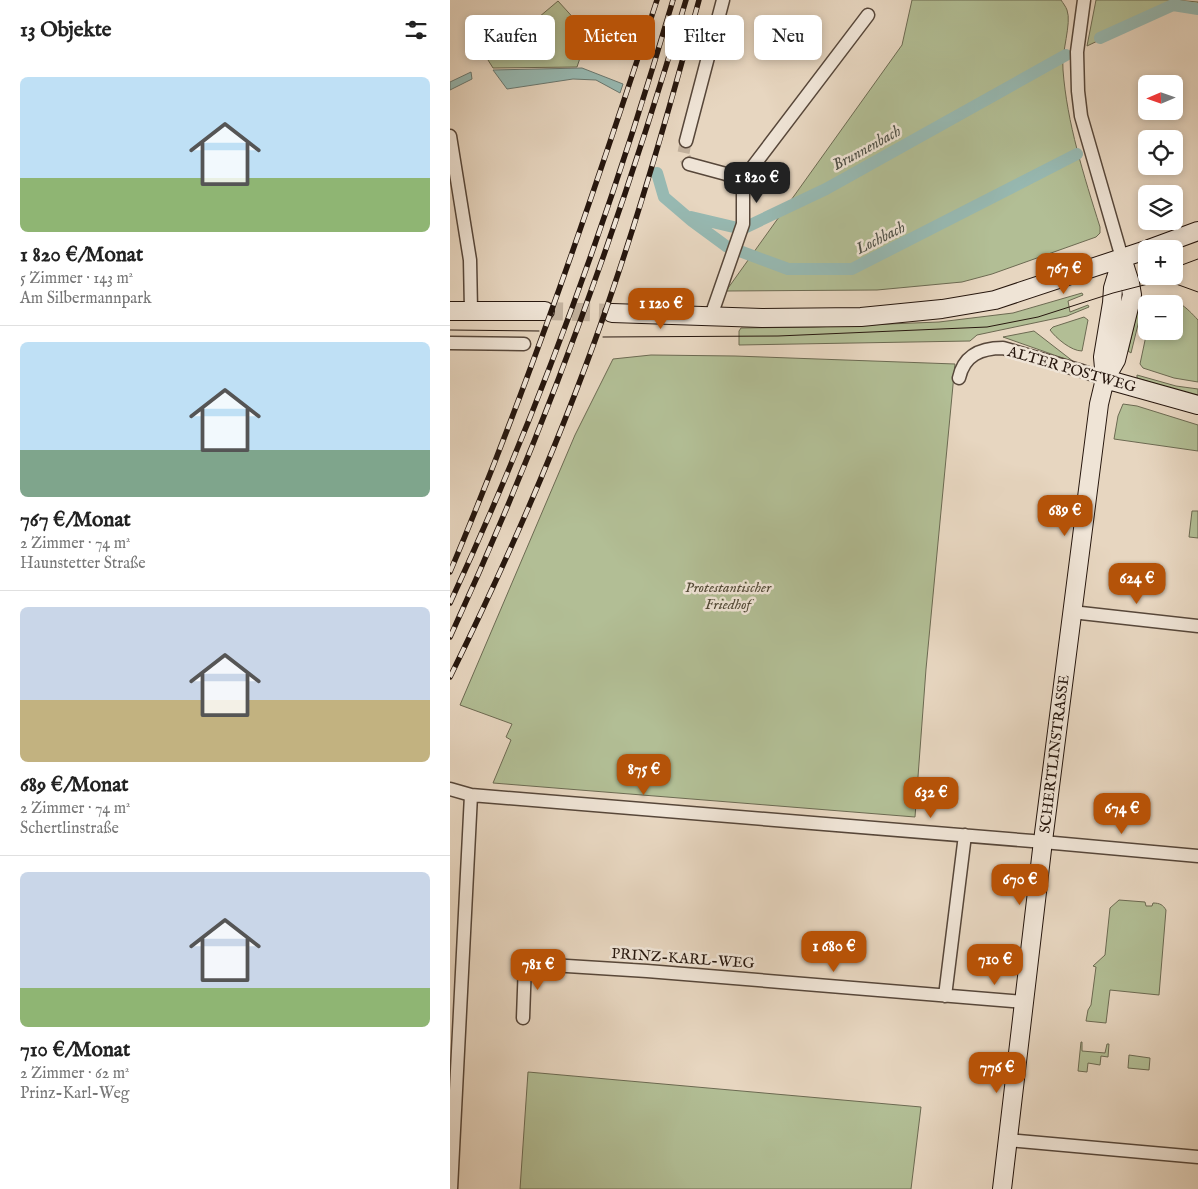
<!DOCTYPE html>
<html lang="de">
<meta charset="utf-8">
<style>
:root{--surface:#fff;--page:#f2f2f2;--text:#222;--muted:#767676;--line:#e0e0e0;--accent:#b45309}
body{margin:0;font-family:"IM FELL English",serif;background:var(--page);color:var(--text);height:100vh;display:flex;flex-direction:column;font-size:19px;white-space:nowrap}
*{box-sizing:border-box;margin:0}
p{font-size:16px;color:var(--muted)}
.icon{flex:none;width:28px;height:28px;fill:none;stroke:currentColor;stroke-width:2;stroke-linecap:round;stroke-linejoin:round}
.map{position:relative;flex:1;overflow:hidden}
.sheet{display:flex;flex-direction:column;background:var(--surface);width:450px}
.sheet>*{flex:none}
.banner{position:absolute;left:15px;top:15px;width:475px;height:45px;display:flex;gap:10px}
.needle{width:32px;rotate:268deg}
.fabs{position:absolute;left:688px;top:75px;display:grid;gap:10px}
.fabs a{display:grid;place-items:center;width:45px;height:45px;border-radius:8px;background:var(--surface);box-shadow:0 2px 8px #0003;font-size:25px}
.price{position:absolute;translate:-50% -42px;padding:0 11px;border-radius:10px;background:var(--accent);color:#fff;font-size:16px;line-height:32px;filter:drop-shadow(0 1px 2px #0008)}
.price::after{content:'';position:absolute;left:50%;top:30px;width:15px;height:11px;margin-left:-8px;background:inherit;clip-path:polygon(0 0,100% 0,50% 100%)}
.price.current{background:#222;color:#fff}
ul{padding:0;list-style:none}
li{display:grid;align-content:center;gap:10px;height:265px;padding:0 20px}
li+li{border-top:1px solid var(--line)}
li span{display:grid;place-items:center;height:155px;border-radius:8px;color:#555}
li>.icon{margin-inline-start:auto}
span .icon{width:90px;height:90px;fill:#fffc;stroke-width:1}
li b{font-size:21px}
h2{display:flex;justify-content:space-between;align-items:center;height:60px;padding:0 20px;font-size:21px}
.pill{padding:0 18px;border-radius:8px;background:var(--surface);box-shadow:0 2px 8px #0003;font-size:18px;line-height:45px}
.pill.current{background:var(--accent);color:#fff}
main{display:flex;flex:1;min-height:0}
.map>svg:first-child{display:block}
.green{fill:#b2be95;stroke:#6c6a52}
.water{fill:#97b9b2;stroke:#6a7870}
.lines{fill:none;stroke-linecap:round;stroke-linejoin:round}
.canal{stroke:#97b9b2;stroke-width:12}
.street-tunnel{stroke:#c1b09c;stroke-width:12;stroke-dasharray:12 6;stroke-linecap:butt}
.secondary-tunnel{stroke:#c1b09c;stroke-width:18;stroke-dasharray:18 9;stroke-linecap:butt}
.street-casing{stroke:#57473a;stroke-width:15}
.secondary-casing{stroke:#27170e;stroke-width:20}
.street{stroke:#efe4d6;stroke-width:12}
.secondary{stroke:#efe4d6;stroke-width:18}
.tram{stroke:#27170e;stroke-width:1}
.rail-casing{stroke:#27170e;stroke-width:5.5}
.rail{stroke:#efe4d6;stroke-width:4;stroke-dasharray:11;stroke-linecap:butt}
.labels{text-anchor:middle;stroke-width:5;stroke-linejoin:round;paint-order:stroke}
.street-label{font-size:15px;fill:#27170e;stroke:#efe4d6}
.park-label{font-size:15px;font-style:italic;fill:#514936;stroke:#efe4d6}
.water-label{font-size:16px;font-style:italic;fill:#4e5047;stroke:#efe4d6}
</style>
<main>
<section class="sheet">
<h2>13 Objekte<svg class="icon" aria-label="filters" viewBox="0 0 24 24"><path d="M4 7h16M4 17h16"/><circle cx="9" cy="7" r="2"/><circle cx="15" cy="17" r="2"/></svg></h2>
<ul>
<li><span style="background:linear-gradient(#bfe0f5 65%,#8fb573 0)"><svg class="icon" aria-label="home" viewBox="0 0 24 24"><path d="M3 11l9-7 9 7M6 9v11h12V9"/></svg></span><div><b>1 820 €/Monat</b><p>5 Zimmer · 143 m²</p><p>Am Silbermannpark</p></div></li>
<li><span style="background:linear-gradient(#bfe0f5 70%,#7fa58c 0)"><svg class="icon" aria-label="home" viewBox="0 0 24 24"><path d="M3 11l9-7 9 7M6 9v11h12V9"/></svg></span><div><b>767 €/Monat</b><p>2 Zimmer · 74 m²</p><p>Haunstetter Straße</p></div></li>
<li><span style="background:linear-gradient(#c9d6e8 60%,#c2b280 0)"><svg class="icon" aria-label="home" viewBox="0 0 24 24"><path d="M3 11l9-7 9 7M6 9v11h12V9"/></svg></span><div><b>689 €/Monat</b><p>2 Zimmer · 74 m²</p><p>Schertlinstraße</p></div></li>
<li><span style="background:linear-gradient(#c9d6e8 75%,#8fb573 0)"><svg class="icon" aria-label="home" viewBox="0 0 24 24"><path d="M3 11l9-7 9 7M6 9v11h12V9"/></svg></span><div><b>710 €/Monat</b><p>2 Zimmer · 62 m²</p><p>Prinz-Karl-Weg</p></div></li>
</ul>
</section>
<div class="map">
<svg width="748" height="1189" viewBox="0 0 748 1189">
<rect width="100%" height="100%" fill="#e7d6c0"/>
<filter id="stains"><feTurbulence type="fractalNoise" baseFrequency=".004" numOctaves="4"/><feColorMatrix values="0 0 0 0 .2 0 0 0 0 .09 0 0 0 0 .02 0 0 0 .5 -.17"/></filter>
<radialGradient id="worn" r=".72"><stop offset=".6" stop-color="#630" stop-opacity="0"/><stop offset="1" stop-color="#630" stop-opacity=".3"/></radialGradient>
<!-- green -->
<path class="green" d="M462,0h149c2,3 5,7 6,10 5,13 -6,43 -4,60 4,53 21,106 37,157v6l-4,4 -104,37 -30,8 -85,8 -151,1 176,-246z
M646,0h79l23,2v7l-25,-4 -86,41z
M108,1l30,33 -11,33 -84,1 -5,-8z
M632,293l1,2 -15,6 2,11 18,-7 1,2 -22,9 -90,19 -7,6 -231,4v-14l2,-3 73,-1 125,-5 74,-9z
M691,296l3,4 -13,53 -3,-2z
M707,298c19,-1 29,9 41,22v62l-24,-4 -31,-10 -3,-4 7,-33h27v-27h-21z
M634,317l4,3 -6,31c-11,0 -26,-13 -32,-21l3,-3z
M584,331l40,31 -71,-25z
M201,355l84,1 220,8 -29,305 -11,148 -422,-34 18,-43 -5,-3 6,-13 -52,-19 115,-270 38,-76z
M687,375l39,11 22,3v8l-61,-19z
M673,404l14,2 61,19v26l-84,-12 4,-23z
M742,511h6v27l-9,-1z
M669,900l26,2 1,4h6l1,-3c7,0 10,2 13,7l-7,85 -49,-5 -4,33 -20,-2 2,-11 3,-5 5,-38 -3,-1 12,-11 5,-47z
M631,1042h1v9l23,2 2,-9h2l-1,13 -7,-1 -1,9 -12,-2 -1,9 -9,-1z
M679,1055l21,3 -1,12 -21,-2z
M78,1072l393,35 -10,82h-391z"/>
<!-- water -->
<path class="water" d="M132,68l41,16 -3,9 -24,-13 -23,-1 -66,10 -14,-19z
M21,72l1,7 -22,11v-8z"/>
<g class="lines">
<!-- canal -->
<path class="canal" d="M650,38l73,-33 25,4
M207,173l7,24 28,24 34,25 62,23h64l225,-115
M241,217l51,12 84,-40 240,-134"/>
<!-- street-tunnel -->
<path class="street-tunnel" d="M236,141l-3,14 6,9"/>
<!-- secondary-tunnel -->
<path class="secondary-tunnel" d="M95,311l67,2"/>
<!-- street casing -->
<g class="street-casing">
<path id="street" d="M634,0l-7,52 1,39 3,25 41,142
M0,136l20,124 1,50
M236,141l37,-141
M239,164l37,10 17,9
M261,316l32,-92v-41l8,-14 117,-154
M0,343l74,1
M509,378c5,-23 22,-30 44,-30l79,23 23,8
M622,612l126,14
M0,789l21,6 561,46 166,15
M69,963l128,8 378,31
M495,996l20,-161
M73,1018l2,-55
M557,1140l191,17
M1,1189l20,-394"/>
</g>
<!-- secondary casing -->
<g class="secondary-casing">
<path id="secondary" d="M699,249l49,-18
M0,311h95
M162,313l150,5 99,-1 81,-8 53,-9 151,-50
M655,379l-2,-22 9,-54 1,-15 9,-30
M655,379l93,26
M552,1189l41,-348 56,-437 6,-25 11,-19 16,-65 -2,-12 -8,-25"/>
</g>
<!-- street -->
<use href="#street" class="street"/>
<!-- secondary -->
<use href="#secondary" class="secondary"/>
<!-- tram -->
<path class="tram" d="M724,268l24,-9
M0,330l89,1
M153,337l175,-1 209,-9 51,-10 75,-24 35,-9h28l22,8"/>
<!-- rail casing -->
<g class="rail-casing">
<path id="rail" d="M0,572c79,-187 144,-379 207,-572
M0,603c90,-194 163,-397 223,-603
M0,637c95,-206 172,-420 236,-637
M0,677c62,-126 119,-257 164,-391 32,-94 59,-190 85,-286"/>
</g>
<!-- rail -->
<use href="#rail" class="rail"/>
</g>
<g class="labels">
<!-- street labels -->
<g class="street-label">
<text transform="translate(622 369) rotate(16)" y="5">ALTER POSTWEG</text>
<text transform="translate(604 754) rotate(-83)" y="5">SCHERTLINSTRASSE</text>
<text transform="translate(233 958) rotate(4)" y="5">PRINZ-KARL-WEG</text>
</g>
<!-- park labels -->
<g class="park-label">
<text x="278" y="592">Protestantischer<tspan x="278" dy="17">Friedhof</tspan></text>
</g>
<!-- water labels -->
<g class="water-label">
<text transform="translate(416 147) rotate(-29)" y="6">Brunnenbach</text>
<text transform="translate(430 237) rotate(-27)" y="6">Lochbach</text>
</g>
</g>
<rect width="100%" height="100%" filter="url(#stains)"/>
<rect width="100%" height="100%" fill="url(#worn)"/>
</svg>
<div class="fabs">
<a><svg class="needle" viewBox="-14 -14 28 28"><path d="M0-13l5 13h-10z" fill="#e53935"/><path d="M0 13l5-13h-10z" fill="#767676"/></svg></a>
<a><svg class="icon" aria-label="locate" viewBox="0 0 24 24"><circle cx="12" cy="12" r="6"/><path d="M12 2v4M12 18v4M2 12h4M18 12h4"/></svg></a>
<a><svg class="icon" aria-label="layers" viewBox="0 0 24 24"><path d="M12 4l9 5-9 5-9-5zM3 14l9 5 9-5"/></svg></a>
<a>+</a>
<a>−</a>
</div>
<b class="price current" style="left:307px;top:204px">1 820 €</b>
<b class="price" style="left:614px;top:295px">767 €</b>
<b class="price" style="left:211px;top:330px">1 120 €</b>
<b class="price" style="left:615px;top:537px">689 €</b>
<b class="price" style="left:687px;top:605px">624 €</b>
<b class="price" style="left:194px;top:796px">875 €</b>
<b class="price" style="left:481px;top:819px">632 €</b>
<b class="price" style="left:672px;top:835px">674 €</b>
<b class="price" style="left:570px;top:906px">670 €</b>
<b class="price" style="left:384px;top:973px">1 680 €</b>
<b class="price" style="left:545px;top:986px">710 €</b>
<b class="price" style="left:88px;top:991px">781 €</b>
<b class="price" style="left:547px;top:1094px">776 €</b>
<div class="banner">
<a class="pill">Kaufen</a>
<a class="pill current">Mieten</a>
<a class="pill">Filter</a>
<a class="pill">Neu</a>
</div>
</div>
</main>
